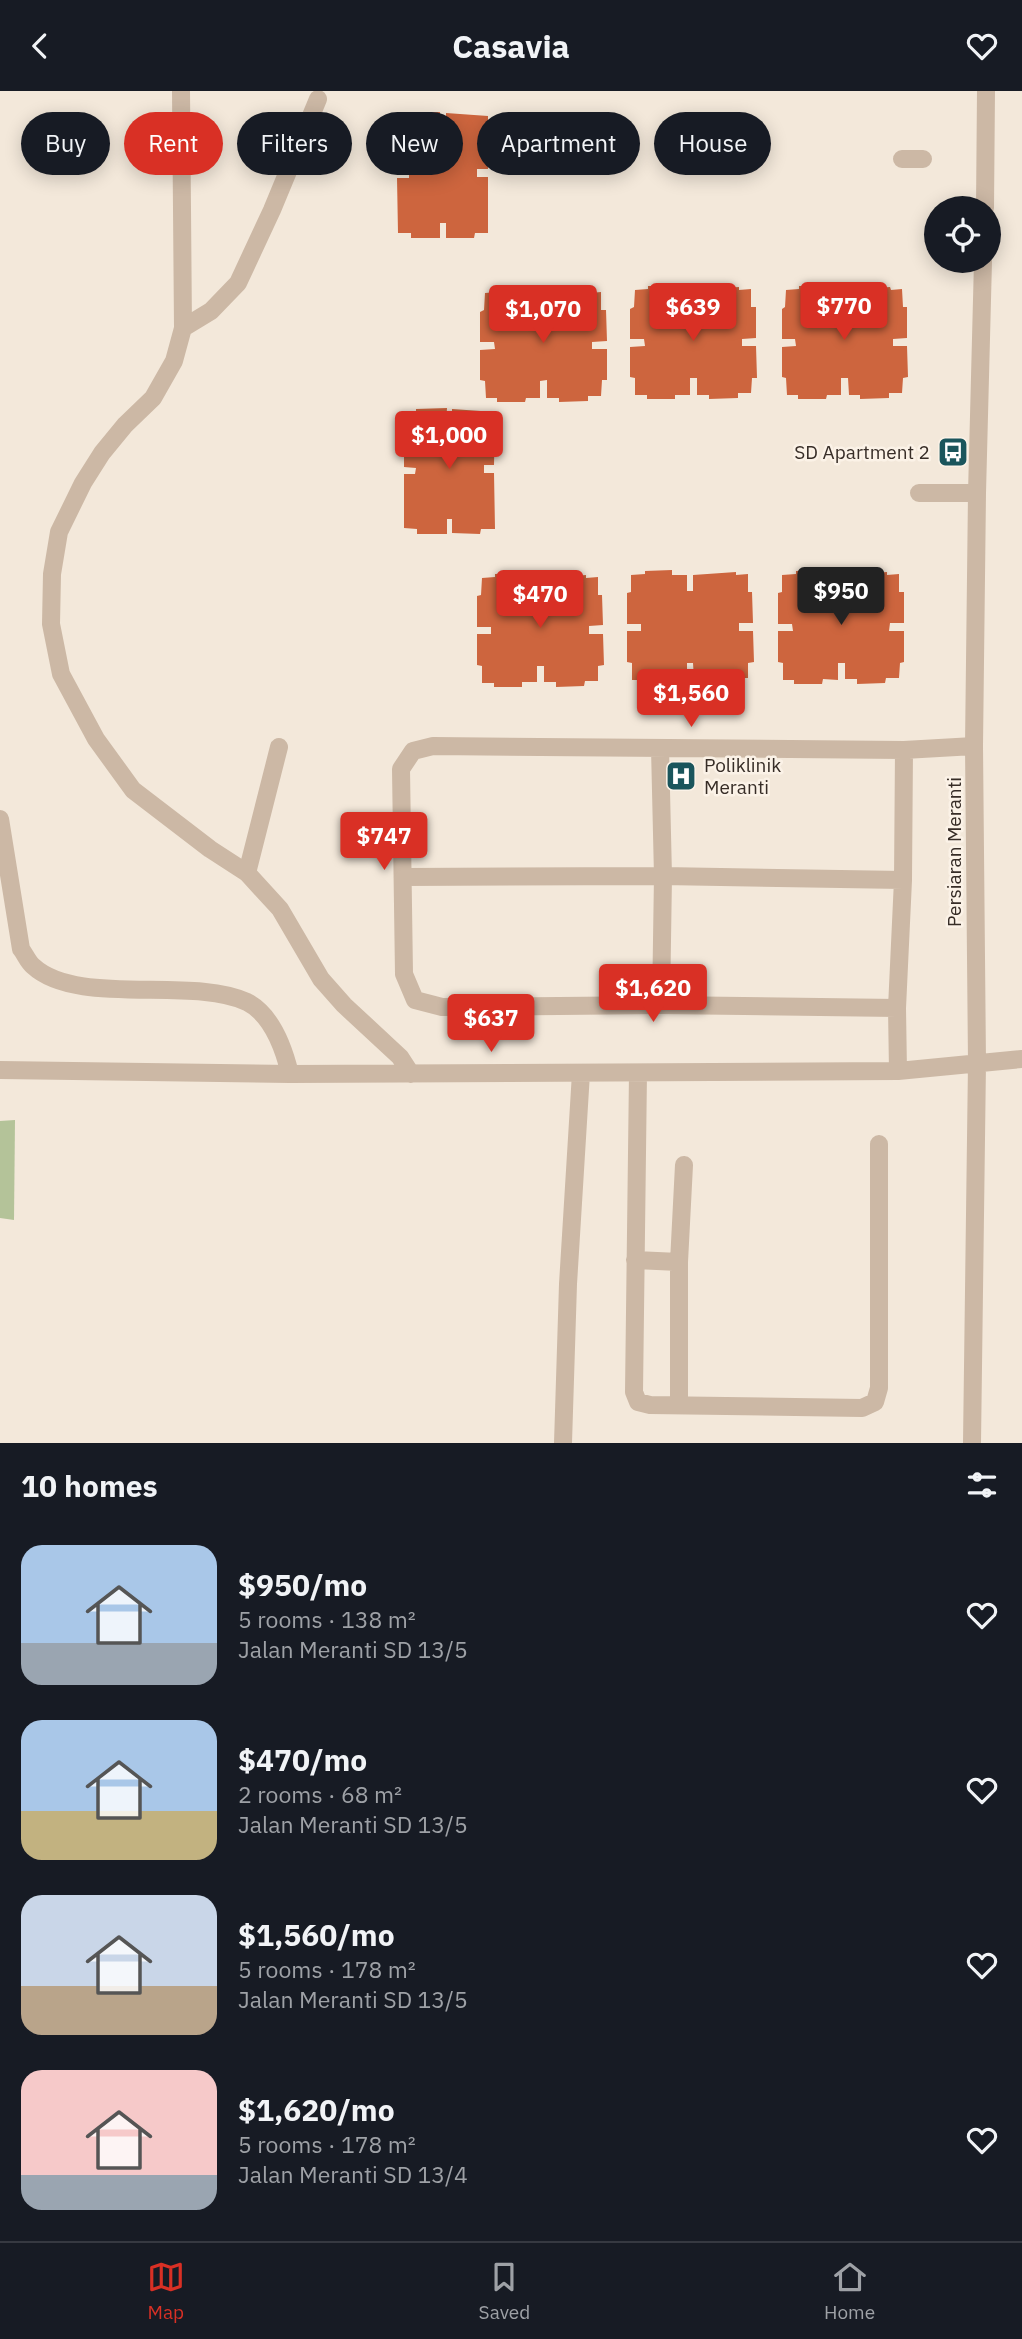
<!DOCTYPE html>
<meta charset="utf-8">
<style>
:root{--surface:#171b24;--page:#20242c;--text:#f1f3f6;--muted:#9ea1a6;--line:#363941;--accent:#d93025}
body{margin:0;font-family:"IBM Plex Sans",sans-serif;background:var(--page);color:var(--text);height:100vh;display:flex;flex-direction:column;font-size:26px;white-space:nowrap}
*{box-sizing:border-box;margin:0}
p{font-size:23px;color:var(--muted)}
.icon{flex:none;width:38px;height:38px;fill:none;stroke:currentColor;stroke-width:2;stroke-linecap:round;stroke-linejoin:round}
.map{position:relative;height:1352px;overflow:hidden}
.drawer{display:flex;flex-direction:column;background:var(--surface);flex:1}
.drawer>*{flex:none}
.guide{position:absolute;left:21px;top:21px;width:980px;height:63px;display:flex;gap:14px}
.tools{position:absolute;left:924px;top:105px;display:grid;gap:14px}
.tools a{display:grid;place-items:center;width:77px;height:77px;border-radius:50%;background:var(--surface);box-shadow:0 4px 18px #0003;font-size:35px}
.price{position:absolute;translate:-50% -60px;padding:0 16px;border-radius:7px;background:var(--accent);color:#fff;font-size:23px;line-height:46px;filter:drop-shadow(0 2px 4px #0008)}
.price::after{content:'';position:absolute;left:50%;top:42px;width:21px;height:16px;margin-left:-10px;background:inherit;clip-path:polygon(0 0,100% 0,50% 100%)}
.price.on{background:#222;color:#fff}
ul{padding:0;list-style:none}
li{display:flex;align-items:center;gap:21px;height:175px;padding:0 21px}
li span{display:grid;place-items:center;flex:none;width:196px;height:140px;border-radius:21px;color:#555}
li>.icon{margin-inline-start:auto}
span .icon{width:84px;height:84px;fill:#fffc;stroke-width:1}
li b{font-size:30px}
h2{display:flex;justify-content:space-between;align-items:center;height:84px;padding:0 21px;font-size:30px}
.tag{padding:0 24px;border-radius:32px;background:var(--surface);box-shadow:0 4px 18px #0003;font-size:24px;line-height:63px}
.tag.on{background:var(--accent);color:#fff}
header{display:flex;justify-content:space-between;align-items:center;height:91px;padding:0 21px;background:var(--surface);font-size:32px;font-weight:800}
.menu{display:flex;justify-content:space-around;align-items:center;height:98px;border-top:2px solid var(--line);background:var(--surface);font-size:19px;color:var(--muted)}
.menu a{display:grid;justify-items:center;gap:4px}
.menu .on{color:var(--accent)}
.map>svg:first-child{display:block}
.green{fill:#b4c399}
.building{fill:#cd653e}
.lines{fill:none;stroke-linecap:round;stroke-linejoin:round}
.minor{stroke:#ccb8a5;stroke-width:18}
.labels{text-anchor:middle;stroke-width:5;stroke-linejoin:round;paint-order:stroke}
.poi-label{font-size:19px;fill:#372d27;stroke:#fbf2e7;text-anchor:end}
.street-label{font-size:19px;fill:#372d27;stroke:#fbf2e7}
</style>
<header><svg class="icon" aria-label="back" viewBox="0 0 24 24"><path d="M15 5l-7 7 7 7"/></svg>Casavia<svg class="icon" aria-label="heart" viewBox="0 0 24 24"><path d="M12 20l-8-8c-3-5 5-10 8-4 3-6 11-1 8 4z"/></svg></header>
<div class="map">
<svg width="1022" height="1352" viewBox="0 0 1022 1352">
<rect width="100%" height="100%" fill="#f3e8da"/>
<!-- green -->
<path class="green" d="M15,1029l-1,100 -14,-2v-97z"/>
<!-- building -->
<path class="building" d="M440,21l-1,15h7v-14l42,3v53h-11v8h11v56h-13l-1,5h-28v-15h-6v15h-29v-5h-13l-1,-55h12v-6l-12,-1v-52l13,-1v-5z
M648,195h27l1,4h14v16h7v-16l42,-3v3l12,-1v18h5v31l-14,1v7h14l1,32h-5l-1,15h-13v5l-29,1v-4h-12v-17h-7v17h-15v4h-28v-4h-12v-17l-5,-1v-30l15,-1 -1,-7h-14v-30l4,-2 1,-17 13,-1z
M799,195h28v4h15v16h6v-16l42,-3 1,3 11,-1 1,18h4v31l-14,1v7h14l1,31 -5,1 -1,15h-13v5l-29,1v-4h-11l-1,-17h-7v17h-14l-1,4h-28v-4h-11l-1,-17 -4,-1v-30l14,-1 -1,-7h-13v-30l3,-2 1,-17 13,-1z
M498,198h28v4h14v16h7v-16h15v-3l27,-1 1,4 11,-1v18h5l1,31 -15,1v7h15v31h-5l-1,16h-13v5l-29,1v-4h-12v-18l-7,1v17h-14l-1,4h-28v-4h-11l-1,-17 -5,-1v-30l15,-1 -1,-7h-14v-30l4,-2 1,-17 13,-1z
M447,317l-1,15h6v-14l43,3 -1,53h-10v8h10l1,56h-14l-1,5 -28,-1v-14h-5v15h-30v-5l-13,-1v-54h11l1,-6 -12,-1v-52l12,-2v-4z
M672,479v5h15v16h6v-16l43,-3v3l12,-1v18h4l1,31h-14v8h14l1,31 -6,1v15h-13l-1,5 -28,1v-5h-12l-1,-16h-6v17l-15,-1 -1,5h-28v-4h-11v-17l-5,-1v-31h14v-7h-14v-31l4,-1v-17l14,-1v-3z
M823,479l1,5h14v16h7v-16l42,-3v3l12,-1v18h5v31h-14l-1,8h15v31l-4,1 -1,15h-13l-1,5 -28,1v-5h-12v-16h-7v17l-15,-1 -1,5h-28v-4h-11v-17l-5,-1v-31h15l-1,-7h-14v-31l4,-1v-17l14,-1v-3z
M522,482l1,5h14v16h7v-16l42,-3v3l12,-1v18h4l1,30 -14,1v8h14l1,31 -6,1v15h-13l-1,5 -28,1v-5h-12v-16h-7v16h-15v5h-28v-4h-12v-17l-5,-1v-31h14v-7h-14v-31l4,-1 1,-17 13,-1v-3z"/>
<g class="lines">
<!-- minor -->
<path class="minor" d="M181,0l2,237 -9,33 -21,37 -28,27 -23,28 -19,30 -24,49 -7,42 -1,50 10,50 35,65 37,51 77,59 37,24 33,36 41,70 23,26 56,52 11,17
M902,68h21
M985,117l1,-117
M183,237l28,-17 27,-28 34,-73 46,-111
M919,402h58
M660,657l3,128 -2,129
M0,728l21,130c4,5 7,13 12,17 44,41 159,10 214,36 25,13 37,47 43,72
M247,782l32,-126
M403,786l260,-1 240,4
M897,917l-236,-3 -219,2 -27,-7 -11,-26 -3,-205 12,-18 20,-5 471,4 70,-4
M0,979l290,4 608,-3 124,-12
M898,980l-1,-63 6,-128 1,-130
M638,982l-4,319 4,10 12,3 212,3 13,-6 4,-14v-244
M635,1169l44,2 5,-97
M679,1314v-143
M563,1352l5,-159 13,-211
M972,1352l5,-380 -3,-317 3,-253 6,-232"/>
</g>
<!-- icons -->
<defs>
<g id="bus-square" transform="scale(1.575)"><rect x="-9" y="-9" width="18" height="18" rx="4" fill="#1a555c" stroke="#fbf2e7"/><path d="M-5-6H5V4H4V6H2V4H-2V6H-4V4H-5ZM-3.5-4V0h7V-4ZM-3.5 1.2v1.5H-2V1.2ZM2 1.2v1.5H3.5V1.2Z" fill="#fff"/></g>
<g id="hospital-square" transform="scale(1.575)"><rect x="-9" y="-9" width="18" height="18" rx="4" fill="#1a555c" stroke="#fbf2e7"/><path d="M-5-5h3v3.5h4V-5h3V5h-3V1.5h-4V5h-3Z" fill="#fff"/></g>
</defs>
<g fill-rule="evenodd">
<use href="#bus-square" x="953" y="361"/>
<use href="#hospital-square" x="681" y="685"/>
</g>
<g class="labels">
<!-- poi labels -->
<g class="poi-label">
<text x="930" y="368">SD Apartment 2</text>
<text x="704" y="681" text-anchor="start">Poliklinik<tspan x="704" dy="22">Meranti</tspan></text>
</g>
<!-- street labels -->
<g class="street-label">
<text transform="translate(954 761) rotate(-90)" y="7">Persiaran Meranti</text>
</g>
</g>
</svg>
<div class="tools">
<a><svg class="icon" aria-label="locate" viewBox="0 0 24 24"><circle cx="12" cy="12" r="6"/><path d="M12 2v4M12 18v4M2 12h4M18 12h4"/></svg></a>
</div>
<b class="price" style="left:844px;top:251px">$770</b>
<b class="price" style="left:693px;top:252px">$639</b>
<b class="price" style="left:543px;top:254px">$1,070</b>
<b class="price" style="left:449px;top:380px">$1,000</b>
<b class="price on" style="left:841px;top:536px">$950</b>
<b class="price" style="left:540px;top:539px">$470</b>
<b class="price" style="left:691px;top:638px">$1,560</b>
<b class="price" style="left:384px;top:781px">$747</b>
<b class="price" style="left:653px;top:933px">$1,620</b>
<b class="price" style="left:491px;top:963px">$637</b>
<div class="guide">
<a class="tag">Buy</a>
<a class="tag on">Rent</a>
<a class="tag">Filters</a>
<a class="tag">New</a>
<a class="tag">Apartment</a>
<a class="tag">House</a>
</div>
</div>
<section class="drawer">
<h2>10 homes<svg class="icon" aria-label="filters" viewBox="0 0 24 24"><path d="M4 7h16M4 17h16"/><circle cx="9" cy="7" r="2"/><circle cx="15" cy="17" r="2"/></svg></h2>
<ul>
<li><span style="background:linear-gradient(#a9c7e8 70%,#9aa5b1 0)"><svg class="icon" aria-label="home" viewBox="0 0 24 24"><path d="M3 11l9-7 9 7M6 9v11h12V9"/></svg></span><div><b>$950/mo</b><p>5 rooms · 138 m²</p><p>Jalan Meranti SD 13/5</p></div><svg class="icon" aria-label="heart" viewBox="0 0 24 24"><path d="M12 20l-8-8c-3-5 5-10 8-4 3-6 11-1 8 4z"/></svg></li>
<li><span style="background:linear-gradient(#a9c7e8 65%,#c2b280 0)"><svg class="icon" aria-label="home" viewBox="0 0 24 24"><path d="M3 11l9-7 9 7M6 9v11h12V9"/></svg></span><div><b>$470/mo</b><p>2 rooms · 68 m²</p><p>Jalan Meranti SD 13/5</p></div><svg class="icon" aria-label="heart" viewBox="0 0 24 24"><path d="M12 20l-8-8c-3-5 5-10 8-4 3-6 11-1 8 4z"/></svg></li>
<li><span style="background:linear-gradient(#c9d6e8 65%,#b9a48a 0)"><svg class="icon" aria-label="home" viewBox="0 0 24 24"><path d="M3 11l9-7 9 7M6 9v11h12V9"/></svg></span><div><b>$1,560/mo</b><p>5 rooms · 178 m²</p><p>Jalan Meranti SD 13/5</p></div><svg class="icon" aria-label="heart" viewBox="0 0 24 24"><path d="M12 20l-8-8c-3-5 5-10 8-4 3-6 11-1 8 4z"/></svg></li>
<li><span style="background:linear-gradient(#f6c9c9 75%,#9aa5b1 0)"><svg class="icon" aria-label="home" viewBox="0 0 24 24"><path d="M3 11l9-7 9 7M6 9v11h12V9"/></svg></span><div><b>$1,620/mo</b><p>5 rooms · 178 m²</p><p>Jalan Meranti SD 13/4</p></div><svg class="icon" aria-label="heart" viewBox="0 0 24 24"><path d="M12 20l-8-8c-3-5 5-10 8-4 3-6 11-1 8 4z"/></svg></li>
</ul>
</section>
<nav class="menu">
<a class="on"><svg class="icon" aria-label="map" viewBox="0 0 24 24"><path d="M3 6l6-2 6 2 6-2v14l-6 2-6-2-6 2zM9 4v14M15 6v14"/></svg>Map</a>
<a><svg class="icon" aria-label="saved" viewBox="0 0 24 24"><path d="M7 4h10v16l-5-4-5 4z"/></svg>Saved</a>
<a><svg class="icon" aria-label="home" viewBox="0 0 24 24"><path d="M3 11l9-7 9 7M6 9v11h12V9"/></svg>Home</a>
</nav>
